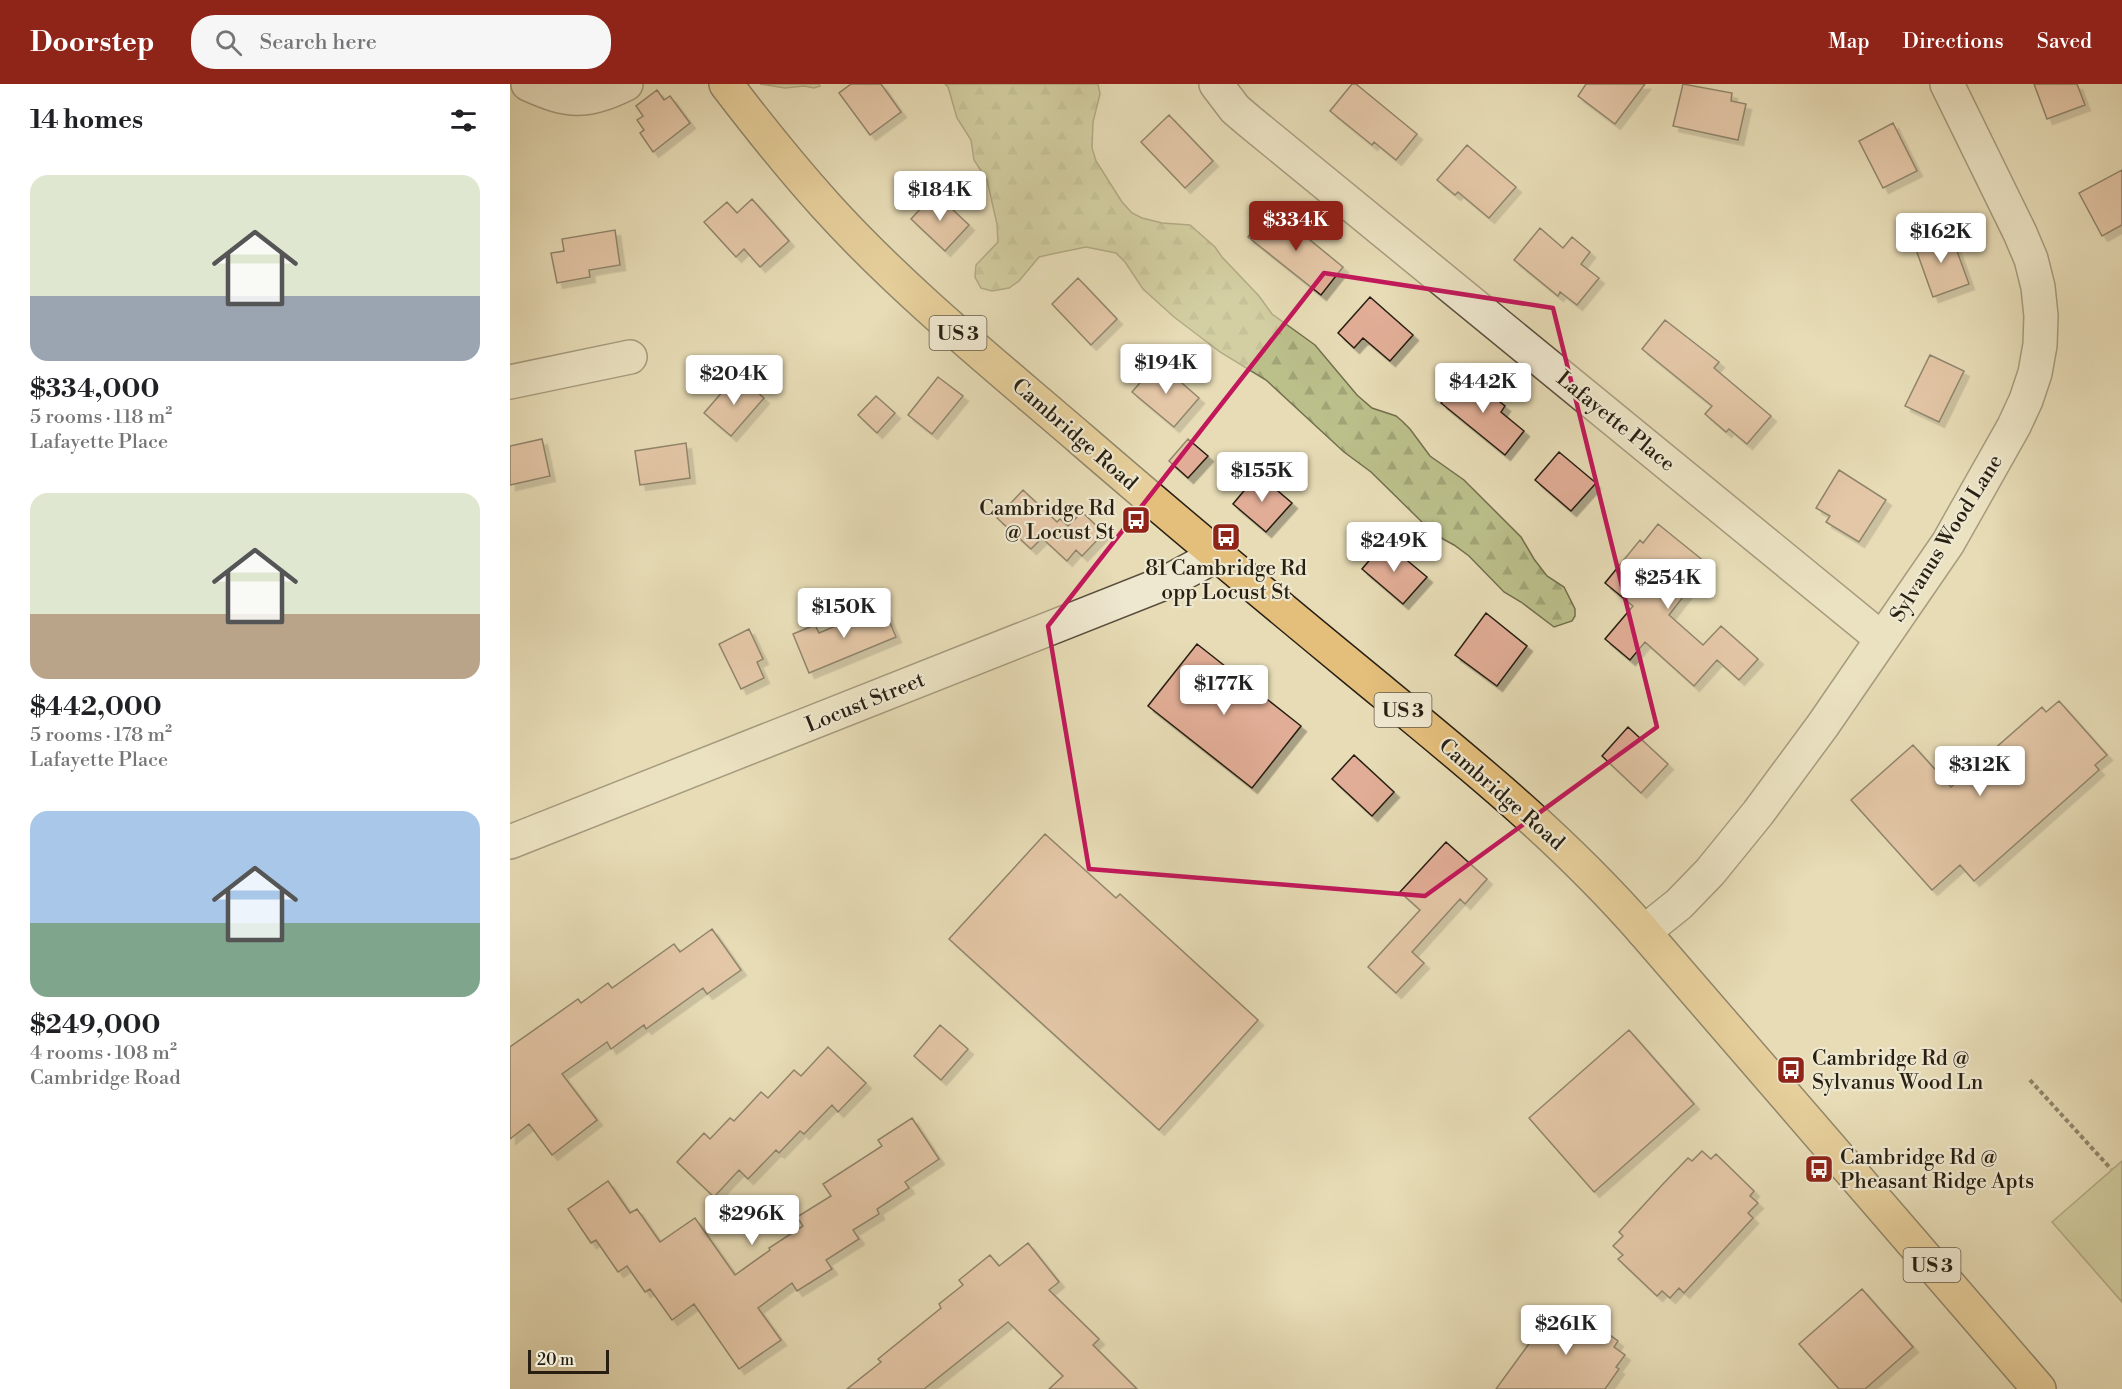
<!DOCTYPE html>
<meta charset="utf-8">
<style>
:root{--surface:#fff;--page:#f6f6f6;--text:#202124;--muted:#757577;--accent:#8f2418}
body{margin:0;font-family:"Libre Bodoni",serif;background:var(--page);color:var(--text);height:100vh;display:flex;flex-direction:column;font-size:22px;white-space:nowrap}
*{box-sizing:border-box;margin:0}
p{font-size:20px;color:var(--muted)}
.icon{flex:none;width:33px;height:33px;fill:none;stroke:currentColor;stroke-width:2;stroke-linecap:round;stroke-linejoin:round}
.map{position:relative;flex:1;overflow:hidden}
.drawer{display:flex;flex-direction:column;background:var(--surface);width:510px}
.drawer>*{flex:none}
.scale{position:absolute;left:18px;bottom:15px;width:81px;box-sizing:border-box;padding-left:6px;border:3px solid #281f12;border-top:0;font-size:16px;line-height:21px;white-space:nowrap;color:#281f12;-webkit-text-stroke:4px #efe8d0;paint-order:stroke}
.price{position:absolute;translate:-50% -51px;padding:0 14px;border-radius:6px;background:#fff;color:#222;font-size:20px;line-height:39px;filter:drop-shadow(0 2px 3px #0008)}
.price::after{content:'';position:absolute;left:50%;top:36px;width:18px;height:14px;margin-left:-9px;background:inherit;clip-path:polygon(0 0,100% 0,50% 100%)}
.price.current{background:var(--accent);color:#fff}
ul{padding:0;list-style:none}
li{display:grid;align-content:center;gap:12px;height:318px;padding:0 30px}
li span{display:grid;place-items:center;height:186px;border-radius:18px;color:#555}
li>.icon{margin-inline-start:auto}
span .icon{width:108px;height:108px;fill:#fffc;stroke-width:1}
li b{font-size:26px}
h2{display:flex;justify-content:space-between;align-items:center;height:72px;padding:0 30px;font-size:26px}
header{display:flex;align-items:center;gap:36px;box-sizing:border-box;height:84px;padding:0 30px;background:var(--accent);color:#fff}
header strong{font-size:28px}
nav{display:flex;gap:33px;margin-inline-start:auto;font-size:21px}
.search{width:420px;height:54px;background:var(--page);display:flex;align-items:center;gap:15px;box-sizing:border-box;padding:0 21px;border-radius:24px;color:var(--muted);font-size:22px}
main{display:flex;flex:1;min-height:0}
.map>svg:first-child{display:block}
.grass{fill:#bbbf8a;stroke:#726f4e;stroke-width:1.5}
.forest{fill:url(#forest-firs);stroke:#726f4e;stroke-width:1.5}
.building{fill:#e1ad96;stroke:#281f12;stroke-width:1.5;filter:url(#shadow)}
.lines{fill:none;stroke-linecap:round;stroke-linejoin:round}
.minor-casing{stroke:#584e3b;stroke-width:36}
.highway-casing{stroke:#281f12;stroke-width:36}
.path{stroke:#281f12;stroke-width:4;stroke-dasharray:4.5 3;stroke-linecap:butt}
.minor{stroke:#efe8d0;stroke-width:33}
.highway{stroke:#e4be7b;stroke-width:33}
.marked{fill:none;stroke:#c2185b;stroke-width:4.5;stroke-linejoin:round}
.labels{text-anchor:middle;stroke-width:4.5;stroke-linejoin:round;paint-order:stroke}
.shield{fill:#efe8d0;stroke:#645b4b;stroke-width:1.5}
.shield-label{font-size:20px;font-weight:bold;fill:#281f12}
.street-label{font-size:21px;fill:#281f12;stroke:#efe8d0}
.poi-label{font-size:21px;fill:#281f12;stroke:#efe8d0;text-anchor:start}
</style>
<header>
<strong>Doorstep</strong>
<div class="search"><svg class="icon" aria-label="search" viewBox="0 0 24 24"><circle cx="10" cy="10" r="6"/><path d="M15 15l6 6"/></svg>Search here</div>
<nav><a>Map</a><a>Directions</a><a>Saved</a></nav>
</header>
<main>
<section class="drawer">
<h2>14 homes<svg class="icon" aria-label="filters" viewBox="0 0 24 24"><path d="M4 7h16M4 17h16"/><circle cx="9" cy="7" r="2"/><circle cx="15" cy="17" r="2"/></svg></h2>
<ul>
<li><span style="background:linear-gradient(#dfe7d0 65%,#9aa5b1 0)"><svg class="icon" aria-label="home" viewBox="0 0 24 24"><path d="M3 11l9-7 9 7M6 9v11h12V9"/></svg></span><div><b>$334,000</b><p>5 rooms · 118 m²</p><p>Lafayette Place</p></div></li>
<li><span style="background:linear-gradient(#dfe7d0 65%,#b9a48a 0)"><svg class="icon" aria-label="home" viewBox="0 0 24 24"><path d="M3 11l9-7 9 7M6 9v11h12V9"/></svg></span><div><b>$442,000</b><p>5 rooms · 178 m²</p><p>Lafayette Place</p></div></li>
<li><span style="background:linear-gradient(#a9c7e8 60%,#7fa58c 0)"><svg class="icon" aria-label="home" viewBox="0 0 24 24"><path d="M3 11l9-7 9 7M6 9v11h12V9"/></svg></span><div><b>$249,000</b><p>4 rooms · 108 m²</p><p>Cambridge Road</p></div></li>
</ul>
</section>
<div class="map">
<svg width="1612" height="1305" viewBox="0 0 1612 1305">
<defs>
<pattern id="forest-firs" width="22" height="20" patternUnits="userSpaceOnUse" patternTransform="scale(1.5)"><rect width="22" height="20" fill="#bbbf8a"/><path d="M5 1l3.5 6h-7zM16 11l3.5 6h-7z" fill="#a1a476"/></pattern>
<filter id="shadow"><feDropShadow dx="5.5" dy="5.5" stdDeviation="0" flood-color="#0004"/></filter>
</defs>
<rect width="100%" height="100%" fill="#e7dcb6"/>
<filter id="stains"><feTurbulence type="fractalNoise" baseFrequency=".00333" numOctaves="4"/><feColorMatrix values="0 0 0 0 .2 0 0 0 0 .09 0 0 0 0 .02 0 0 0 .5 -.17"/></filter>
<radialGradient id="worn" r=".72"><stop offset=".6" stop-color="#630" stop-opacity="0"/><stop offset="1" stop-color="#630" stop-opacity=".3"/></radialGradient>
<!-- grass -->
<path class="grass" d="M1612,1077v141l-70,-80z"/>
<!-- forest -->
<path class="forest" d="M250,0h59l1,2 -6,2 -10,-2 -19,2z
M435,0h153l2,10 -7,28 -1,26 4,13 26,41 10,11 10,5 20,5 28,2 25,22 7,10 37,39 13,18 43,31 42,50 15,13 24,8 6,5 8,8 20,27 34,24 57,57 13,22 13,17 17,11 11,22v7l-3,5 -18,6 -33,-25 -17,-10 -35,-36 -15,-11 -11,-6 -20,-16 -52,-51 -27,-20 -78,-72 -46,-28 -46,-35 -31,-28 -18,-27 -9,-9 -30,-6 -34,7 -13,3 -20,24 -10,7 -17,3 -11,-3 -6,-11 1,-12 22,-23 -1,-18 -10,-44 -13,-20 -3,-20 -14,-22 -9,-31z"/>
<!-- building -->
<path class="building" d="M341,0h30l20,28 -31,23 -31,-42z
M842,0h4l61,50 -21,26 -22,-18 -2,3 -42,-34z
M1076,0h59l-30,40 -37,-28z
M1173,0l49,9 -1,8 15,3 -8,36 -65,-14z
M1524,0h43l8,21 -38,14z
M147,6l7,10 6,-4 20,27 -37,29 -13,-19 4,-3 -7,-10 6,-4 -7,-10z
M659,31l44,46 -28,27 -44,-46z
M1383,39l24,48 -34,17 -24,-47z
M957,61l49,42 -27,31 -31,-26 -3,3 -18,-15z
M1612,86v55l-20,11 -23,-43z
M425,109l34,32 -24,26 -34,-32z
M242,115l37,42 -29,26 -16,-18 -8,8 -32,-35 23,-20 10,11z
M761,124l72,59 -22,28 -73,-58z
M1030,144l23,20 9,-11 18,15 -9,12 18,14 -22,27 -17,-13 -2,4 -44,-36z
M105,146l5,35 -31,5 1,7 -33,6 -6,-30 13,-2 -2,-12z
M1440,148l19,52 -36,13 -19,-53z
M568,194l39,41 -26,26 -39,-41z
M860,213l43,38 -23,26 -27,-23 -9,10 -16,-15z
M1155,236l54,42 -5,6 57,48 -24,28 -18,-15 -3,3 -21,-18 7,-8 -70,-57z
M1420,271l34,16 -25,51 -34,-16z
M648,278l41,36 -25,29 -42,-35z
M954,290l41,32 -4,6 23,19 -19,24 -64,-52z
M227,291l27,23 -33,38 -27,-23z
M428,293l25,19 -31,38 -24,-19z
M366,312l19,17 -18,20 -19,-18z
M32,355l8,37 -40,9v-39z
M678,355l20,17 -20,22 -19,-17z
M176,359l4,35 -50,7 -5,-34z
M1049,368l37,31 -25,28 -36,-31z
M1329,386l47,30 -27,42 -33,-20 4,-6 -14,-8z
M748,390l34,29 -26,29 -33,-28z
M513,406l34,32 3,-3 8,7 14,-14 22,21 -22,23 -6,-6 -9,11 -25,-23 -11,11 -34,-31z
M1148,440l47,38 -15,18 4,3 -25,32 34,30 18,-19 37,33 -19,21 -22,-20 -23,26 -49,-44 -15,18 -25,-21 28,-33 -28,-23 35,-43 3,3z
M875,458l42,35 -24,27 -41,-35z
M373,522l13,31 -87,36 -16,-39 22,-9 4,8z
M976,529l41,33 -30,40 -42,-31z
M239,545l14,30 -6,3 7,16 -23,11 -22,-45z
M687,560l104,82 -49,62 -104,-82z
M1549,617l48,54 -12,10 4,5 -125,111 -14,-16 -28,25 -81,-90 62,-55 38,42 91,-80 4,5z
M1118,643l40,37 -27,29 -39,-37z
M844,671l40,37 -22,24 -40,-37z
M535,750l71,64 4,-4 138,126 -99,110 -210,-191z
M936,758l41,37 -22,25 -5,-5 -48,53 12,11 -28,30 -28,-26 52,-57 -20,-18z
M202,845l29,41 -34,24 -4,-6 -57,41 -2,-4 -33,24 -4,-7 -45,32 35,46 -45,35 -23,-31 -19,15v-92l68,-48 3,4 27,-20 4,5 62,-44 6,8z
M430,941l28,24 -27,31 -27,-24z
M1119,946l65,74 -100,88 -65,-74z
M318,963l38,36 -28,29 -6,-7 -28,29 -4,-3 -21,22 -3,-3 -28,29 -9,-9 -25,27 -37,-35 27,-29 6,6 20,-21 4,3 27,-29 7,6 26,-28 7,6z
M402,1034l27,41 -34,23 4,6 -32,21 2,5 -26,16 6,9 -33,21 6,9 -35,22 -5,-8 -34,25 23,32 -42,29 -45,-65 -22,16 -22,-31 -5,3 -18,-26 -9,6 -22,-32 -5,3 -23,-34 40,-28 22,32 7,-4 23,33 35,-24 40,57 35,-25 -1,-2 34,-22 -6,-9 34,-21 -8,-12 59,-38 -4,-6z
M1192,1067l9,8 5,-5 38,37 -4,5 8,7 -10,10 5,5 -69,75 -5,-5 -9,10 -8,-7 -5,5 -39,-37 5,-4 -10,-9 10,-10 -4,-4 43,-47 26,-27 4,3z
M518,1159l31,39 -10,8 50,49 -6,6 44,44h-88l14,-13 -55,-54 -84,67h-77l34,-27 -3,-3 63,-51 -2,-4 24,-19 -4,-5 31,-25 9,11z
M1352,1205l51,58 -48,42h-26l-40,-45z
M1054,1222l9,7 4,-5 27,20 -1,2 15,11 -4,6 11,8 -9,12 3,2 -14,20h-109l54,-74 4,4z"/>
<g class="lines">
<!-- minor casing -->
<g class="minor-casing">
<path id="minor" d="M18,0c40,18 58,20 98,0
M706,0l19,25 14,12 633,518
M0,298l120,-25
M0,758l657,-260 50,-27
M1134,848l35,-28 31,-32 48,-59 65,-88 125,-182 66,-117 12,-26 9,-27 5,-28 1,-29 -3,-29 -7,-28 -11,-26 -73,-149"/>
</g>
<!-- highway casing -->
<g class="highway-casing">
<path id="highway" d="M216,0c32,42 64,82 100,122 77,85 168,158 255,233 89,77 179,152 270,227 103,85 205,165 293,266l395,457"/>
</g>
<!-- path -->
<path class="path" d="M1520,996l81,89"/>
<!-- minor -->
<use href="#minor" class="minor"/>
<!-- highway -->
<use href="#highway" class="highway"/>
</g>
<!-- marked area -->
<path d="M0 0H1612V1305H0ZM814,189l229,35 104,419 -232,169 -336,-27 -41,-243z" fill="#e7dcb6" fill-opacity=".55" fill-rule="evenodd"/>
<path class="marked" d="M814,189l229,35 104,419 -232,169 -336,-27 -41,-243z"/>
<!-- icons -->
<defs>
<g id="bus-square" transform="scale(1.5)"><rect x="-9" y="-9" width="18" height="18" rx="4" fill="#8f2418" stroke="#efe8d0"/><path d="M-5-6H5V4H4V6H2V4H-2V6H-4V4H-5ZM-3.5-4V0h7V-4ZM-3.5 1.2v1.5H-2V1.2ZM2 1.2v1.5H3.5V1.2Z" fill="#fff"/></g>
</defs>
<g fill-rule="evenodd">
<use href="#bus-square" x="626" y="436"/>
<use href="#bus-square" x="716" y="453"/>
<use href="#bus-square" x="1281" y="986"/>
<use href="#bus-square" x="1309" y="1085"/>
</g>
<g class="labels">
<!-- shield labels -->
<g class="shield">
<rect x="419.5" y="232" width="57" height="34" rx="4.5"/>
<rect x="864.5" y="609" width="57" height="34" rx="4.5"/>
<rect x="1393.5" y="1164" width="57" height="34" rx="4.5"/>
</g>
<g class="shield-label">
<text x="448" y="256">US 3</text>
<text x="893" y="633">US 3</text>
<text x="1422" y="1188">US 3</text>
</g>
<!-- street labels -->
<g class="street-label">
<text transform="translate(1106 337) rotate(39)" y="7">Lafayette Place</text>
<text transform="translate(565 350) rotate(41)" y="7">Cambridge Road</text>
<text transform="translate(1436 454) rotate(-58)" y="7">Sylvanus Wood Lane</text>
<text transform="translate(355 618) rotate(-22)" y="7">Locust Street</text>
<text transform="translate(992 710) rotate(41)" y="7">Cambridge Road</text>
</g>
<!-- poi labels -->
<g class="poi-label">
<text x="605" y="431" text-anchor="end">Cambridge Rd<tspan x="605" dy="24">@ Locust St</tspan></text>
<text x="716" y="491" text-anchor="middle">81 Cambridge Rd<tspan x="716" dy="24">opp Locust St</tspan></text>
<text x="1302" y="981">Cambridge Rd @<tspan x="1302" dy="24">Sylvanus Wood Ln</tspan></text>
<text x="1330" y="1080">Cambridge Rd @<tspan x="1330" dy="24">Pheasant Ridge Apts</tspan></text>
</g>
</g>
<rect width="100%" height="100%" filter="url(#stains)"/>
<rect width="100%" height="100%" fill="url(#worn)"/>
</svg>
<div class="scale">20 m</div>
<b class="price" style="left:430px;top:138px">$184K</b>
<b class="price current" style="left:786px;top:168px">$334K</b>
<b class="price" style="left:1431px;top:180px">$162K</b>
<b class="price" style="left:656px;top:311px">$194K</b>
<b class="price" style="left:224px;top:322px">$204K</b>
<b class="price" style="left:973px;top:330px">$442K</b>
<b class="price" style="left:752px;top:419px">$155K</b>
<b class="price" style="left:884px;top:489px">$249K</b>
<b class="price" style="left:1158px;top:526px">$254K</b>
<b class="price" style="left:334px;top:555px">$150K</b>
<b class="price" style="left:714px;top:632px">$177K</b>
<b class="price" style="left:1470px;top:713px">$312K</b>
<b class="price" style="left:242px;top:1162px">$296K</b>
<b class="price" style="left:1056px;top:1272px">$261K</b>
</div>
</main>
